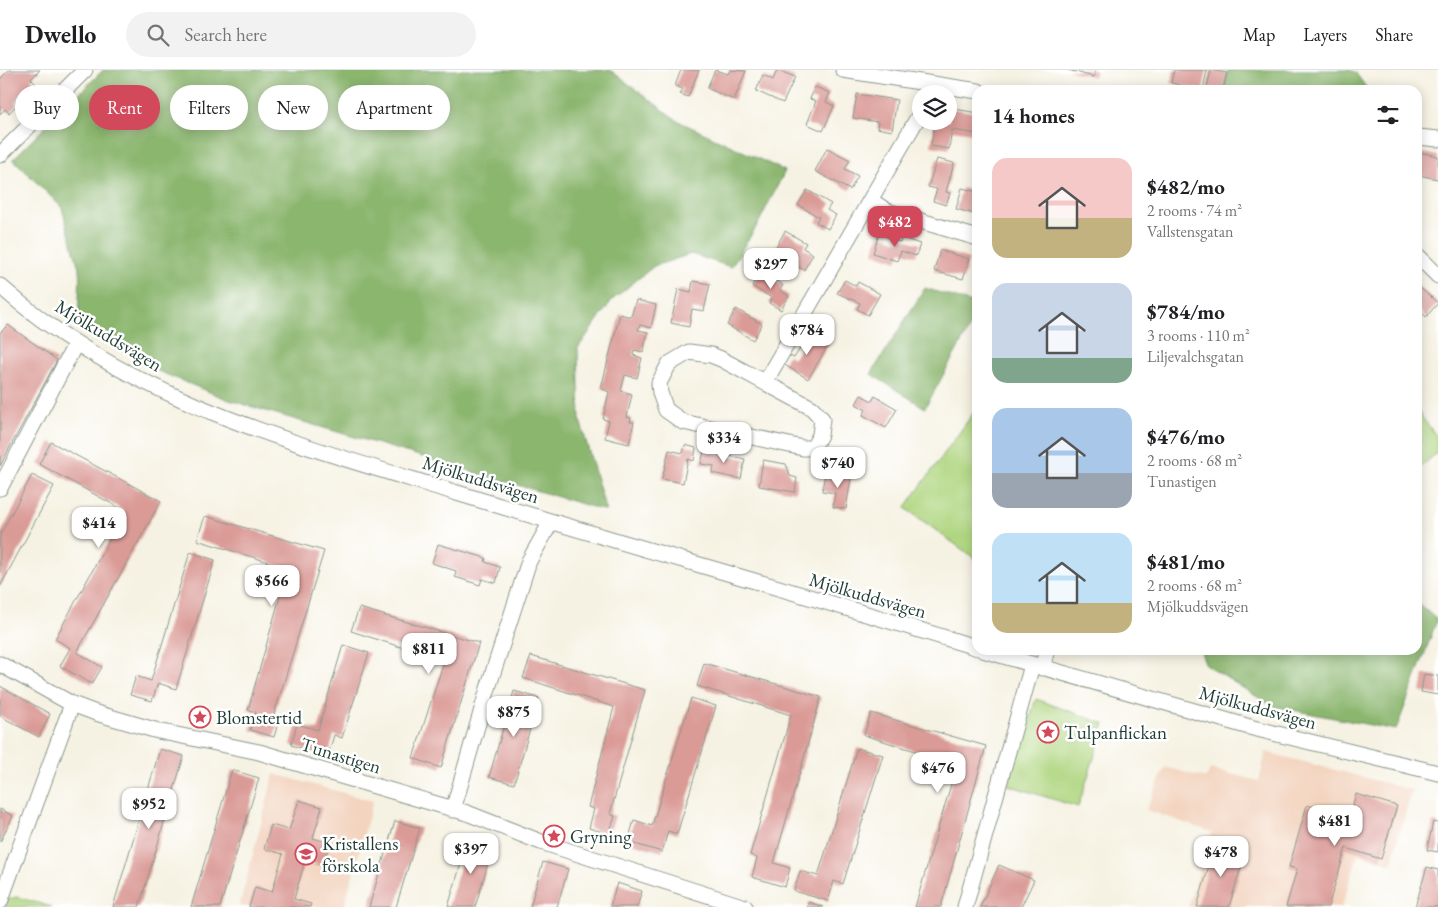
<!DOCTYPE html>
<meta charset="utf-8">
<style>
:root{--surface:#fff;--page:#f2f2f2;--text:#202124;--muted:#757577;--line:#e0e0e0;--accent:#d1495b}
body{margin:0;font-family:"EB Garamond",serif;background:var(--page);color:var(--text);height:100vh;display:flex;flex-direction:column;font-size:19px;white-space:nowrap}
*{box-sizing:border-box;margin:0}
p{font-size:16px;color:var(--muted)}
.icon{flex:none;width:28px;height:28px;fill:none;stroke:currentColor;stroke-width:2;stroke-linecap:round;stroke-linejoin:round}
.map{position:relative;flex:1;overflow:hidden}
.panel{position:absolute;left:972px;top:15px;width:450px;height:570px;display:flex;flex-direction:column;background:var(--surface);border-radius:15px;box-shadow:0 2px 12px #0003}
.panel>*{flex:none}
.guide{position:absolute;left:15px;top:15px;width:475px;height:45px;display:flex;gap:10px}
.fabs{position:absolute;left:912px;top:15px;display:grid;gap:10px}
.fabs a{display:grid;place-items:center;width:45px;height:45px;border-radius:50%;background:var(--surface);box-shadow:0 2px 12px #0003;font-size:25px}
.price{position:absolute;translate:-50% -42px;padding:0 11px;border-radius:10px;background:#fff;color:#222;font-size:16px;line-height:32px;filter:drop-shadow(0 1px 2px #0008)}
.price::after{content:'';position:absolute;left:50%;top:30px;width:15px;height:11px;margin-left:-8px;background:inherit;clip-path:polygon(0 0,100% 0,50% 100%)}
.price.selected{background:var(--accent);color:#fff}
ul{padding:0;list-style:none}
li{display:flex;align-items:center;gap:15px;height:125px;padding:0 20px}
li span{display:grid;place-items:center;flex:none;width:140px;height:100px;border-radius:15px;color:#555}
li>.icon{margin-inline-start:auto}
span .icon{width:60px;height:60px;fill:#fffc;stroke-width:1}
li b{font-size:21px}
h2{display:flex;justify-content:space-between;align-items:center;height:60px;padding:0 20px;font-size:21px}
.tag{padding:0 18px;border-radius:22px;background:var(--surface);box-shadow:0 2px 12px #0003;font-size:18px;line-height:45px}
.tag.selected{background:var(--accent);color:#fff}
header{display:flex;align-items:center;gap:30px;box-sizing:border-box;height:70px;padding:0 25px;background:var(--surface);border-bottom:1px solid var(--line)}
header strong{font-size:24px}
nav{display:flex;gap:28px;margin-inline-start:auto;font-size:18px}
.search{width:350px;height:45px;background:var(--page);display:flex;align-items:center;gap:12px;box-sizing:border-box;padding:0 18px;border-radius:28px;color:var(--muted);font-size:19px}
.map>svg:first-child{display:block}
.built{fill:#f3d4bf}
.green{fill:#afd57f;stroke:#67895a}
.forest{fill:#8bb66e;stroke:#557a51}
.building{fill:#da9a95}
.lines{fill:none;stroke-linecap:round;stroke-linejoin:round}
.minor-casing{stroke:#8a988c;stroke-width:17}
.minor{stroke:#fff;stroke-width:15}
.labels{text-anchor:middle;stroke-width:5;stroke-linejoin:round;paint-order:stroke}
.street-label{font-size:19px;fill:#1f3d34;stroke:#fff}
.poi-label{font-size:19px;fill:#1f3d34;stroke:#fff;text-anchor:start}
</style>
<header>
<strong>Dwello</strong>
<div class="search"><svg class="icon" aria-label="search" viewBox="0 0 24 24"><circle cx="10" cy="10" r="6"/><path d="M15 15l6 6"/></svg>Search here</div>
<nav><a>Map</a><a>Layers</a><a>Share</a></nav>
</header>
<div class="map">
<svg width="1438" height="837" viewBox="0 0 1438 837">
<rect width="100%" height="100%" fill="#fff"/>
<filter id="ink" filterUnits="userSpaceOnUse"><feTurbulence type="fractalNoise" baseFrequency=".02" numOctaves="2"/><feDisplacementMap in="SourceGraphic" scale="10" xChannelSelector="R" yChannelSelector="G"/><feConvolveMatrix kernelMatrix="1 2 1 2 8 2 1 2 1" color-interpolation-filters="sRGB"/></filter>
<filter id="wash" filterUnits="userSpaceOnUse"><feTurbulence type="fractalNoise" baseFrequency=".0096" numOctaves="4" result="noise"/><feDisplacementMap in="SourceGraphic" scale="20" xChannelSelector="R" yChannelSelector="G"/><feGaussianBlur stdDeviation="1.12" result="paint"/><feColorMatrix in="noise" values="0 0 0 0 0 0 0 0 0 0 0 0 0 0 0 0 0 1.4 0 .05"/><feComposite in="paint" operator="in"/></filter>
<g filter="url(#wash)">
<rect width="100%" height="100%" fill="#f6f2e3"/>
<!-- built -->
<path class="built" d="M1266,682l146,38 -21,74 -33,-10 -16,53h-154l24,-75 -66,-22 19,-43 41,11 4,-9 49,12z
M274,704l99,27 -29,106h-105z"/>
<!-- green -->
<path class="green" d="M977,338v152l-72,-52z
M1418,342l20,26v14l-20,17z
M1036,629l69,25 -27,83 -70,-22z
M17,827l35,10h-46l2,-8z"/>
<!-- forest -->
<path class="forest" d="M103,0h507l68,51 107,50 -27,53 -27,43 -40,-13 -37,12 -42,34 -34,48 2,72 26,91 -377,-111 -76,-31 -75,-48 2,-49 -18,-64 -49,-49z
M1228,0h121l6,2 13,18h-144z
M925,218l53,17 -1,9 -52,94 -54,-34z
M1418,533l19,17 -41,110 -124,-24 -66,-41 -6,-15h218z"/>
<g id="blocks">
<!-- building -->
<path class="building" d="M9,0h31l-9,9 5,5 -5,5 -2,-2 -14,15 2,3 -8,8 -4,-4 -5,5v-35z
M681,0h18l-11,27 -8,-3 3,-5 -8,-3z
M715,0l13,4 2,-4 16,1 -12,29 -27,-12z
M777,0l18,7 -12,26 -27,-12 7,-16 10,5z
M1068,0h28l-2,7z
M1174,0h33l-4,20 -32,-7z
M1211,0l16,3 -4,17 -16,-3z
M815,17l15,6 -4,9 8,4 -11,25 -16,-7 9,-23 -6,-2z
M857,24l40,6 -5,31 -15,-3 1,-6 -25,-4z
M949,38l29,5v21l-26,-4 -3,19 -18,-3 4,-25h14z
M827,78l23,12 -5,9 13,7 -8,14 -35,-19z
M1418,82l20,4v23l-20,-4z
M937,89l17,4 -8,29 4,1 -4,12 -13,-4 4,-12 -9,-2z
M962,118l16,4v23l-22,-6z
M807,120l24,14 -4,6 9,5 -8,14 -12,-7 3,-5 -21,-12z
M785,161l21,12 -3,5 10,6 -9,16 -11,-6 3,-6 -20,-11z
M879,164l21,8 2,-4 18,6 -4,12 -15,-5 -4,10 -24,-8z
M940,180l29,9 -6,20 -29,-8z
M760,201l23,14 -3,5 9,6 -8,14 -12,-7 3,-5 -20,-12z
M845,210l11,6 2,-4 22,12 -12,21 -11,-6 3,-6 -23,-10z
M693,211l17,3 -6,27 -12,-2 -3,18 -18,-4 7,-34 13,3z
M1418,216l20,17 -12,14 -8,-8z
M636,230l20,5 -5,23 -11,-3 -2,5 10,2 -5,20 -9,-2 -1,5 9,3 -5,20 -12,-3 -4,16 11,3 -5,23 4,1 -1,4h4l-5,22 -24,-6 4,-17 -6,-2 6,-27 -8,-4 19,-74 11,3z
M736,239l26,15 -9,16 -26,-15z
M8,255l49,35 -57,106v-133z
M810,263l19,11 -21,35 -25,-15 5,-9 6,3z
M861,325l11,6 3,-5 22,13 -11,19 -23,-13 3,-5 -10,-6z
M51,372l110,59 -84,151 25,15 -10,17 -32,-18 10,-18 -15,-9 70,-128 -86,-47z
M685,375l11,3 -2,13 -6,-2 -5,24 -21,-4 7,-29 14,3z
M704,381l41,8 -4,20 -29,-6 2,-7 -13,-2z
M763,390l23,4 4,12 7,2 -2,14 -36,-6z
M825,403l26,5 -5,31 -13,-2 2,-14 -13,-2z
M32,405l22,11 -54,101v-52z
M205,446l119,35 -51,167 6,2 -5,17 -24,-7 6,-18 -8,-2 40,-142 -91,-28z
M438,474l48,14 -1,4 15,5 -4,16 -14,-4 -2,6 -25,-8 1,-6 -24,-8z
M190,482l25,8 -39,129 -18,-6 -6,18 -22,-6 6,-19 15,5z
M359,538l120,35 -38,125 -28,-10 31,-97 -93,-30z
M343,575l26,8 -27,85 -8,-3 -6,21 -37,-11 6,-21 21,6z
M531,586l114,34 -35,124 5,2 -6,18 -20,-6 5,-19 -6,-2 26,-100 -91,-29z
M704,593l117,34 -47,166 16,5 -5,19 -33,-10 5,-19 -7,-3 41,-140 -94,-29z
M1424,604l14,2v19l-17,-3z
M0,616l50,28 -11,23 -39,-21z
M514,621l25,7 -25,86 -25,-7z
M691,628l25,8 -39,128 -9,-3 -6,21 -34,-10 6,-22 18,6z
M871,643l115,33 -45,161h-26l42,-143 -93,-29z
M857,678l26,7 -40,129 -9,-3 -6,20 -34,-10 6,-20 18,5z
M160,679l24,7 -45,151h-26z
M232,700l27,8 -39,129h-29z
M1356,724l41,12 -16,53 -35,-11 -18,59h-42l11,-38 -8,-2 18,-62 42,12z
M299,730l23,7 -9,31 17,5 -7,23 -18,-5 -11,38 17,5 -1,3h-61l6,-20 17,5 11,-38 -19,-5 7,-24 18,5z
M0,739l13,7 -13,26z
M395,751l25,7 -24,79h-27z
M1433,752l5,1v29l-11,-2z
M468,770l25,7 -18,60h-27z
M1215,775l30,9 -16,53h-32z
M543,792l25,7 -11,38h-27z
M999,795l35,15 -13,27h-41z
M1427,797l11,3v37h-23z
M617,813l25,8 -5,16h-27z
M809,832l14,5h-16z"/>
</g>
</g>
<g filter="url(#ink)">
<use href="#blocks" fill-opacity="0" stroke="#8a988c" stroke-width="1"/>
<g class="lines">
<!-- minor casing -->
<g class="minor-casing">
<path id="minor" d="M843,0l135,21
M1418,67l20,2
M0,85l85,-85
M870,130l17,11 91,27
M1418,186l20,20
M0,216c128,114 297,158 457,207 173,53 348,101 521,155
M689,282l22,3 10,4 91,49 10,11 -2,16 -7,13h-10l-120,-26 -17,-12 -6,-17 -1,-10 10,-19z
M765,312l156,-270
M0,418l76,-145
M983,580l270,78 185,45
M0,594l72,40 24,9 62,18 101,21 208,61 74,29 204,65
M1042,598l5,-18
M453,740l36,-125 40,-124 22,-39
M0,832l72,-198
M965,837l67,-242"/>
</g>
<!-- minor -->
<use href="#minor" class="minor"/>
</g>
</g>
<!-- icons -->
<defs>
<g id="sight-ring" transform="scale(1.125)"><circle r="9.5" fill="#fff" stroke="#d1495b" stroke-width="1.5"/><path d="M0-6L1.8-2.2L6-1.7L2.9 1.2L3.7 5.4L0 3.3L-3.7 5.4L-2.9 1.2L-6-1.7L-1.8-2.2Z" fill="#d1495b"/></g>
<g id="school-ring" transform="scale(1.125)"><circle r="9.5" fill="#fff" stroke="#d1495b" stroke-width="1.5"/><path d="M0-5L7-2L0 1L-7-2ZM-4 1L0 2.5L4 1V4Q0 6-4 4Z" fill="#d1495b"/></g>
</defs>
<g fill-rule="evenodd">
<use href="#sight-ring" x="200" y="647"/>
<use href="#sight-ring" x="1048" y="662"/>
<use href="#sight-ring" x="554" y="766"/>
<use href="#school-ring" x="306" y="784"/>
</g>
<g class="labels">
<!-- street labels -->
<g class="street-label">
<text transform="translate(109 265) rotate(31)" y="7">Mjölkuddsvägen</text>
<text transform="translate(481 409) rotate(17)" y="7">Mjölkuddsvägen</text>
<text transform="translate(868 525) rotate(16)" y="7">Mjölkuddsvägen</text>
<text transform="translate(1258 637) rotate(15)" y="7">Mjölkuddsvägen</text>
<text transform="translate(341 685) rotate(17)" y="7">Tunastigen</text>
</g>
<!-- poi labels -->
<g class="poi-label">
<text x="216" y="654">Blomstertid</text>
<text x="1064" y="669">Tulpanflickan</text>
<text x="570" y="773">Gryning</text>
<text x="322" y="780">Kristallens<tspan x="322" dy="22">förskola</tspan></text>
</g>
</g>
</svg>
<div class="fabs">
<a><svg class="icon" aria-label="layers" viewBox="0 0 24 24"><path d="M12 4l9 5-9 5-9-5zM3 14l9 5 9-5"/></svg></a>
</div>
<b class="price selected" style="left:895px;top:178px">$482</b>
<b class="price" style="left:771px;top:220px">$297</b>
<b class="price" style="left:807px;top:286px">$784</b>
<b class="price" style="left:724px;top:394px">$334</b>
<b class="price" style="left:838px;top:419px">$740</b>
<b class="price" style="left:99px;top:479px">$414</b>
<b class="price" style="left:272px;top:537px">$566</b>
<b class="price" style="left:429px;top:605px">$811</b>
<b class="price" style="left:514px;top:668px">$875</b>
<b class="price" style="left:938px;top:724px">$476</b>
<b class="price" style="left:149px;top:760px">$952</b>
<b class="price" style="left:1335px;top:777px">$481</b>
<b class="price" style="left:471px;top:805px">$397</b>
<b class="price" style="left:1221px;top:808px">$478</b>
<div class="guide">
<a class="tag">Buy</a>
<a class="tag selected">Rent</a>
<a class="tag">Filters</a>
<a class="tag">New</a>
<a class="tag">Apartment</a>
</div>
<section class="panel">
<h2>14 homes<svg class="icon" aria-label="filters" viewBox="0 0 24 24"><path d="M4 7h16M4 17h16"/><circle cx="9" cy="7" r="2"/><circle cx="15" cy="17" r="2"/></svg></h2>
<ul>
<li><span style="background:linear-gradient(#f6c9c9 60%,#c2b280 0)"><svg class="icon" aria-label="home" viewBox="0 0 24 24"><path d="M3 11l9-7 9 7M6 9v11h12V9"/></svg></span><div><b>$482/mo</b><p>2 rooms · 74 m²</p><p>Vallstensgatan</p></div></li>
<li><span style="background:linear-gradient(#c9d6e8 75%,#7fa58c 0)"><svg class="icon" aria-label="home" viewBox="0 0 24 24"><path d="M3 11l9-7 9 7M6 9v11h12V9"/></svg></span><div><b>$784/mo</b><p>3 rooms · 110 m²</p><p>Liljevalchsgatan</p></div></li>
<li><span style="background:linear-gradient(#a9c7e8 65%,#9aa5b1 0)"><svg class="icon" aria-label="home" viewBox="0 0 24 24"><path d="M3 11l9-7 9 7M6 9v11h12V9"/></svg></span><div><b>$476/mo</b><p>2 rooms · 68 m²</p><p>Tunastigen</p></div></li>
<li><span style="background:linear-gradient(#bfe0f5 70%,#c2b280 0)"><svg class="icon" aria-label="home" viewBox="0 0 24 24"><path d="M3 11l9-7 9 7M6 9v11h12V9"/></svg></span><div><b>$481/mo</b><p>2 rooms · 68 m²</p><p>Mjölkuddsvägen</p></div></li>
</ul>
</section>
</div>
